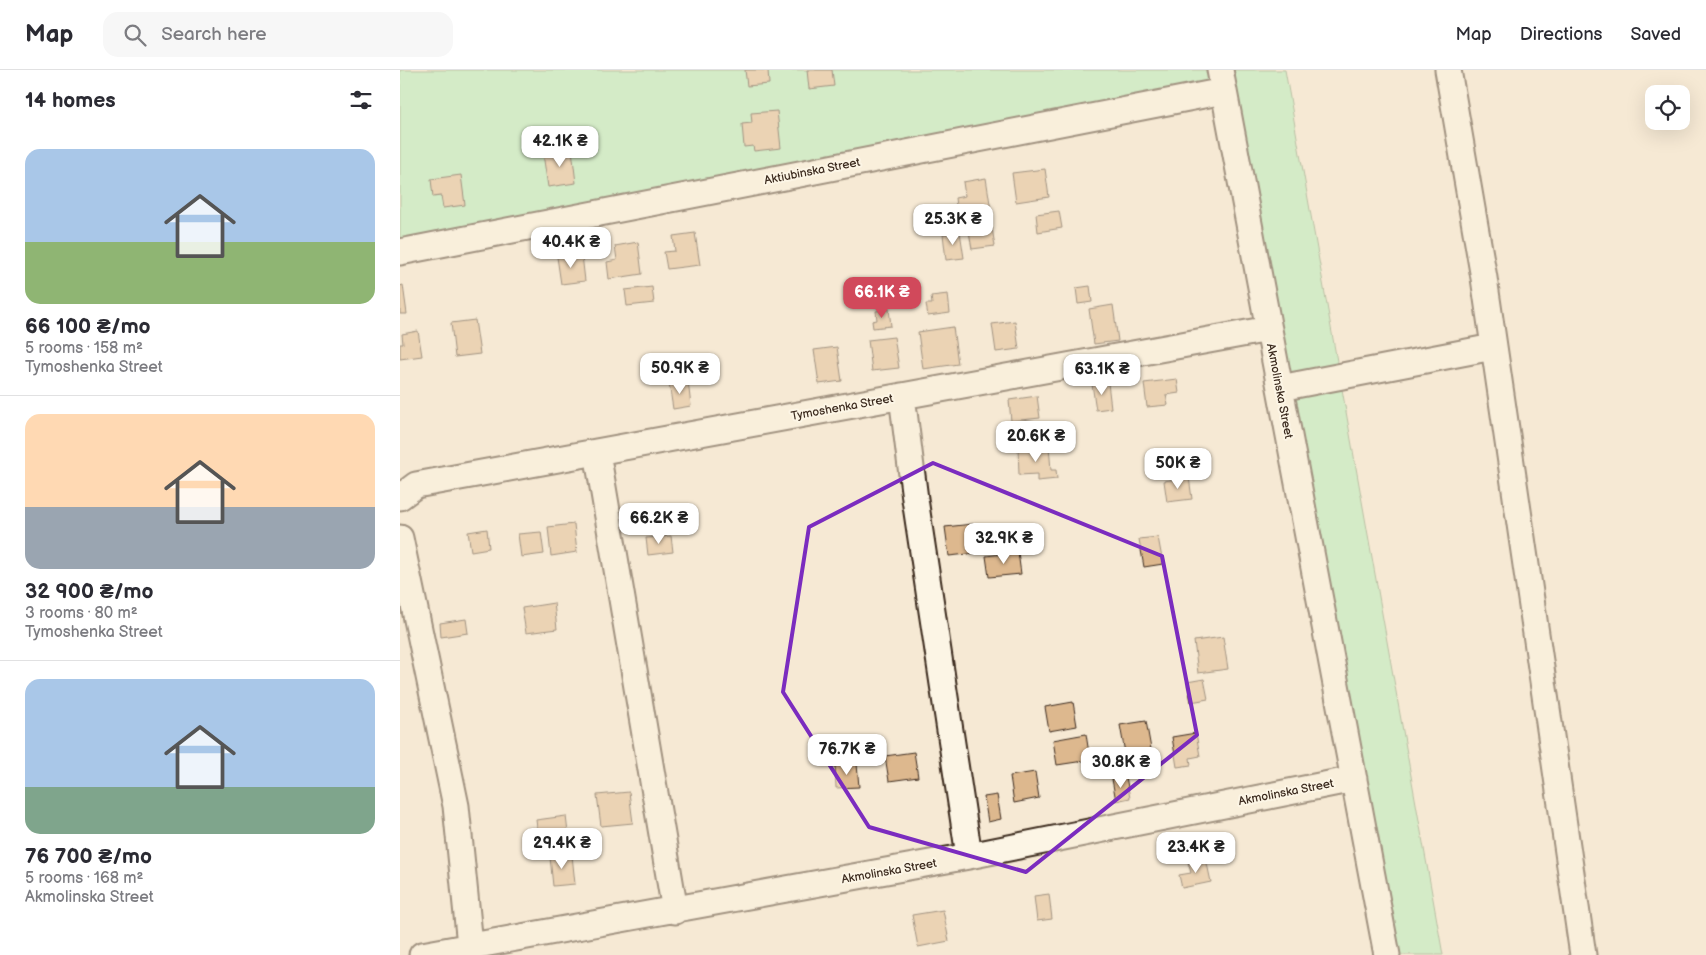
<!DOCTYPE html>
<meta charset="utf-8">
<style>
:root{--surface:#fff;--page:#f7f7f7;--text:#2b2b33;--muted:#7c7c81;--line:#e1e1e2;--accent:#d1495b}
body{margin:0;font-family:"Balsamiq Sans",sans-serif;background:var(--page);color:var(--text);height:100vh;display:flex;flex-direction:column;font-size:19px;white-space:nowrap}
*{box-sizing:border-box;margin:0}
p{font-size:16px;color:var(--muted)}
.icon{flex:none;width:28px;height:28px;fill:none;stroke:currentColor;stroke-width:2;stroke-linecap:round;stroke-linejoin:round}
.map{position:relative;flex:1;overflow:hidden}
.side{display:flex;flex-direction:column;background:var(--surface);width:400px}
.side>*{flex:none}
.controls{position:absolute;left:1245px;top:15px;display:grid;gap:10px}
.controls a{display:grid;place-items:center;width:45px;height:45px;border-radius:10px;background:var(--surface);box-shadow:0 5px 20px #0002;font-size:25px}
.price{position:absolute;translate:-50% -42px;padding:0 11px;border-radius:10px;background:#fff;color:#222;font-size:16px;line-height:32px;filter:drop-shadow(0 1px 2px #0008)}
.price::after{content:'';position:absolute;left:50%;top:30px;width:15px;height:11px;margin-left:-8px;background:inherit;clip-path:polygon(0 0,100% 0,50% 100%)}
.price.active{background:var(--accent);color:#fff}
ul{padding:0;list-style:none}
li{display:grid;align-content:center;gap:10px;height:265px;padding:0 25px}
li+li{border-top:1px solid var(--line)}
li span{display:grid;place-items:center;height:155px;border-radius:15px;color:#555}
li>.icon{margin-inline-start:auto}
span .icon{width:90px;height:90px;fill:#fffc;stroke-width:1}
li b{font-size:21px}
h2{display:flex;justify-content:space-between;align-items:center;height:60px;padding:0 25px;font-size:21px}
header{display:flex;align-items:center;gap:30px;box-sizing:border-box;height:70px;padding:0 25px;background:var(--surface);border-bottom:1px solid var(--line)}
header strong{font-size:24px}
nav{display:flex;gap:28px;margin-inline-start:auto;font-size:18px}
.search{width:350px;height:45px;background:var(--page);display:flex;align-items:center;gap:12px;box-sizing:border-box;padding:0 18px;border-radius:15px;color:var(--muted);font-size:19px}
main{display:flex;flex:1;min-height:0}
.map>svg:first-child{display:block}
.green{fill:#abeeb8;stroke:#738c6b}
.building{fill:#ddb88e;stroke:#3b2a1e}
.lines{fill:none;stroke-linecap:round;stroke-linejoin:round}
.minor-casing{stroke:#3b2a1e;stroke-width:29}
.minor{stroke:#fcf5e5;stroke-width:25}
.marked{fill:none;stroke:#7b2cbf;stroke-width:4;stroke-linejoin:round}
.labels{text-anchor:middle;stroke-width:4;stroke-linejoin:round;paint-order:stroke}
.street-label{font-size:12px;fill:#3b2a1e;stroke:#fcf5e5}
</style>
<header>
<strong>Map</strong>
<div class="search"><svg class="icon" aria-label="search" viewBox="0 0 24 24"><circle cx="10" cy="10" r="6"/><path d="M15 15l6 6"/></svg>Search here</div>
<nav><a>Map</a><a>Directions</a><a>Saved</a></nav>
</header>
<main>
<section class="side">
<h2>14 homes<svg class="icon" aria-label="filters" viewBox="0 0 24 24"><path d="M4 7h16M4 17h16"/><circle cx="9" cy="7" r="2"/><circle cx="15" cy="17" r="2"/></svg></h2>
<ul>
<li><span style="background:linear-gradient(#a9c7e8 60%,#8fb573 0)"><svg class="icon" aria-label="home" viewBox="0 0 24 24"><path d="M3 11l9-7 9 7M6 9v11h12V9"/></svg></span><div><b>66 100 ₴/mo</b><p>5 rooms · 158 m²</p><p>Tymoshenka Street</p></div></li>
<li><span style="background:linear-gradient(#ffd9b3 60%,#9aa5b1 0)"><svg class="icon" aria-label="home" viewBox="0 0 24 24"><path d="M3 11l9-7 9 7M6 9v11h12V9"/></svg></span><div><b>32 900 ₴/mo</b><p>3 rooms · 80 m²</p><p>Tymoshenka Street</p></div></li>
<li><span style="background:linear-gradient(#a9c7e8 70%,#7fa58c 0)"><svg class="icon" aria-label="home" viewBox="0 0 24 24"><path d="M3 11l9-7 9 7M6 9v11h12V9"/></svg></span><div><b>76 700 ₴/mo</b><p>5 rooms · 168 m²</p><p>Akmolinska Street</p></div></li>
</ul>
</section>
<div class="map">
<svg width="1306" height="885" viewBox="0 0 1306 885">
<rect width="100%" height="100%" fill="#f6e9d4"/>
<filter id="ink" filterUnits="userSpaceOnUse"><feTurbulence type="fractalNoise" baseFrequency=".02" numOctaves="2"/><feDisplacementMap in="SourceGraphic" scale="10" xChannelSelector="R" yChannelSelector="G"/><feConvolveMatrix kernelMatrix="1 2 1 2 8 2 1 2 1" color-interpolation-filters="sRGB"/></filter>
<g filter="url(#ink)">
<!-- green -->
<path class="green" d="M0,0h885l158,885h-56l-164,-864 -823,161z"/>
<!-- building -->
<path class="building" d="M345,0h23l1,14 -22,2z
M407,0h25l2,16 -25,3z
M377,41l4,37 -27,3 -1,-5 -9,1 -2,-23 10,-1 -1,-10z
M172,80l4,33 -28,4 -5,-33z
M645,99l4,28 -33,5 -4,-29z
M61,105l4,30 -22,3 -2,-12 -8,1 -2,-18z
M586,108l5,32 -34,4 -2,-16 10,-2 -2,-14z
M659,141l3,17 -24,4 -2,-18z
M592,158l3,18 -23,3 -3,-17z
M560,162l4,26 -18,2 -3,-26z
M295,163l5,32 -33,4 -3,-17 11,-1 -2,-15z
M238,172l4,32 -33,5 -2,-17 10,-2 -2,-14z
M182,185l3,26 -24,3 -4,-27z
M3,215l4,29h-7v-28z
M690,216l2,16 -14,2 -2,-16z
M252,217l2,16 -27,3 -2,-16z
M548,224l2,19 -22,3 -2,-12h6l-1,-8z
M713,235l5,36 -24,3 -5,-35z
M489,239l2,17 -18,2 -1,-7 5,-1 -1,-9z
M75,250l5,34 -25,3 -4,-34z
M615,251l4,28 -23,3 -4,-28z
M553,257l5,37 -35,5 -5,-37z
M18,261l4,25 -22,3v-15h3l-1,-10z
M494,267l5,31 -27,3 -4,-31z
M437,277l5,34 -23,3 -5,-34z
M777,309l2,14 -13,2 2,10 -21,2 -3,-24z
M288,311l3,25 -18,3 -4,-26z
M708,313l3,25 -15,2 -4,-26z
M637,326l3,22 -29,3 -2,-21z
M649,376l2,24h5l1,9 -20,2v-7l-18,1 -1,-28z
M789,407l3,22 -25,3 -3,-21z
M174,454l3,28 -26,4 -3,-29z
M573,454l4,29 -28,3 -4,-29z
M87,459l2,19 -18,3 -3,-19z
M141,462l3,22 -23,3 -3,-23z
M271,466l2,16 -25,3 -2,-17z
M758,467l5,27 -19,3 -5,-28z
M618,482l3,22 -32,3 -3,-21z
M154,533l3,26 -31,4 -4,-25z
M66,549l2,14 -27,4 -1,-14z
M823,567l5,32 -30,4 -4,-32z
M804,609l4,20 -17,3 -4,-20z
M673,632l4,24 -28,5 -4,-24z
M746,651l5,28 -26,4 -5,-28z
M796,663l4,23 -10,2 1,7 -14,2 -5,-30z
M686,664l4,26 -33,5 -4,-25z
M514,682l4,25 -29,4 -4,-25z
M457,694l2,23 -23,1 -1,-22z
M635,702l4,26 -25,5 -4,-27z
M726,707l4,21 -14,3 -4,-22z
M229,722l4,31 -32,3 -4,-31z
M597,725l4,24 -13,3 -4,-25z
M166,746l2,17 -30,3 -2,-16z
M172,785l3,29 -22,2 -3,-29z
M806,789l5,23 -29,6 -3,-13 12,-2 -3,-11z
M649,824l3,25 -15,2 -3,-25z
M543,840l6,31 -31,6 -6,-32z"/>
<g class="lines">
<!-- minor casing -->
<g class="minor-casing">
<path id="minor" d="M820,0l167,885
M1048,0l36,208 99,677
M0,182l824,-161
M880,318l213,-41
M502,326l13,103 54,357
M197,382l78,459
M0,427l16,-12 853,-156
M0,468l56,268 14,139
M22,885l547,-99 385,-77"/>
</g>
<!-- minor -->
<use href="#minor" class="minor"/>
</g>
</g>
<!-- marked area -->
<path d="M0 0H1306V885H0ZM533,393l229,93 35,179 -171,137 -157,-45 -86,-135 26,-165z" fill="#f6e9d4" fill-opacity=".55" fill-rule="evenodd"/>
<path class="marked" d="M533,393l229,93 35,179 -171,137 -157,-45 -86,-135 26,-165z"/>
<g class="labels">
<!-- street labels -->
<g class="street-label">
<text transform="translate(412 101) rotate(-11)" y="4">Aktiubinska Street</text>
<text transform="translate(880 321) rotate(79)" y="4">Akmolinska Street</text>
<text transform="translate(442 337) rotate(-10)" y="4">Tymoshenka Street</text>
<text transform="translate(886 722) rotate(-11)" y="4">Akmolinska Street</text>
<text transform="translate(489 801) rotate(-10)" y="4">Akmolinska Street</text>
</g>
</g>
</svg>
<div class="controls">
<a><svg class="icon" aria-label="locate" viewBox="0 0 24 24"><circle cx="12" cy="12" r="6"/><path d="M12 2v4M12 18v4M2 12h4M18 12h4"/></svg></a>
</div>
<b class="price" style="left:160px;top:98px">42.1K ₴</b>
<b class="price" style="left:553px;top:176px">25.3K ₴</b>
<b class="price" style="left:171px;top:199px">40.4K ₴</b>
<b class="price active" style="left:482px;top:249px">66.1K ₴</b>
<b class="price" style="left:280px;top:325px">50.9K ₴</b>
<b class="price" style="left:702px;top:326px">63.1K ₴</b>
<b class="price" style="left:636px;top:393px">20.6K ₴</b>
<b class="price" style="left:778px;top:420px">50K ₴</b>
<b class="price" style="left:259px;top:475px">66.2K ₴</b>
<b class="price" style="left:604px;top:495px">32.9K ₴</b>
<b class="price" style="left:447px;top:706px">76.7K ₴</b>
<b class="price" style="left:721px;top:719px">30.8K ₴</b>
<b class="price" style="left:162px;top:800px">29.4K ₴</b>
<b class="price" style="left:796px;top:804px">23.4K ₴</b>
</div>
</main>
